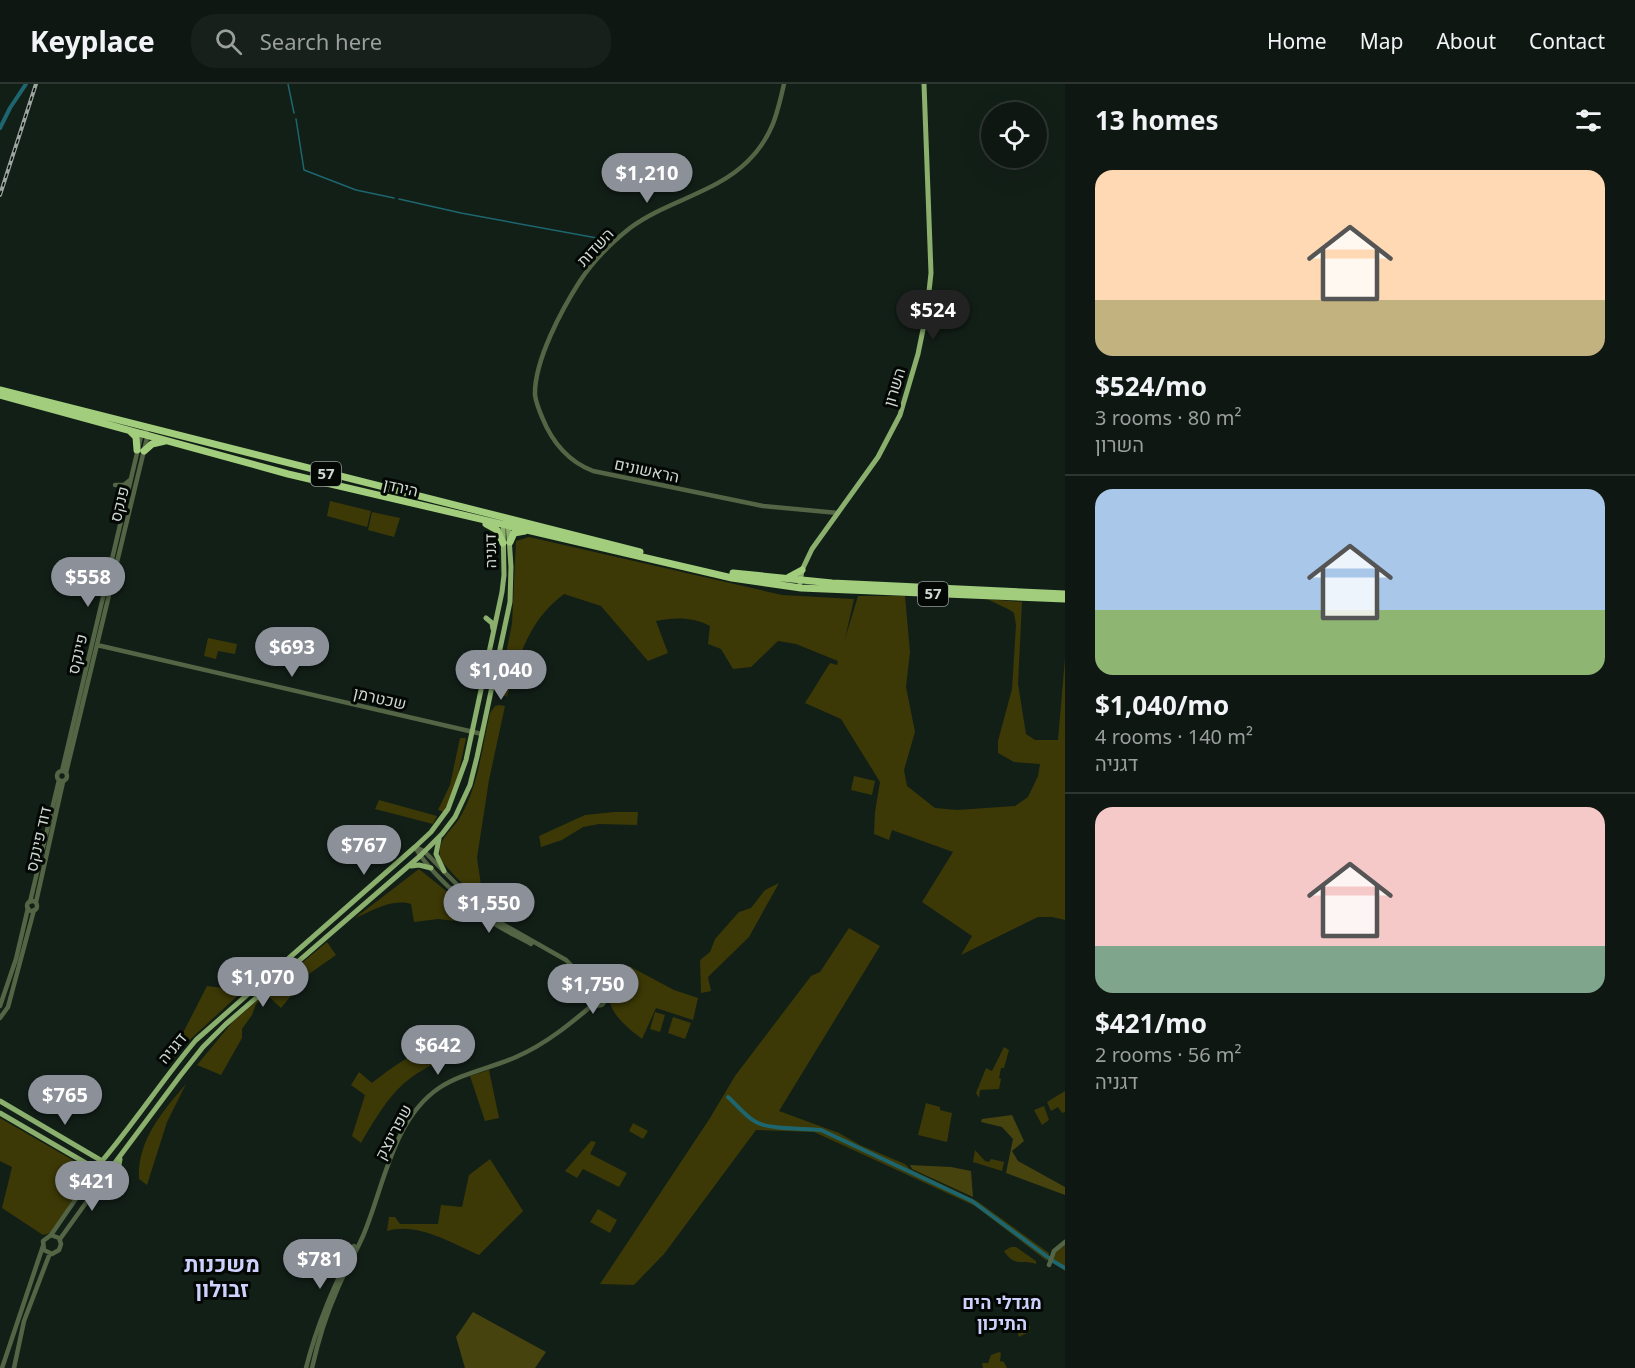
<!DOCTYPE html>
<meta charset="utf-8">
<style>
:root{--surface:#0e1711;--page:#17201a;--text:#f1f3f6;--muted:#9b9f9f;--line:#2e3631;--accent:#8c9099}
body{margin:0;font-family:"Noto Sans",Heebo,sans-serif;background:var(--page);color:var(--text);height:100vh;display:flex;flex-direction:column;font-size:22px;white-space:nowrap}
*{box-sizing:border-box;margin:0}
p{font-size:20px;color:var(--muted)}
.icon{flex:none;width:33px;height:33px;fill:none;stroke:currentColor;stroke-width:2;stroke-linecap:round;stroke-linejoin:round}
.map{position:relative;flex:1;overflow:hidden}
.side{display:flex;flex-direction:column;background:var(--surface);width:570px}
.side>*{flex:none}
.buttons{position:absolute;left:981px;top:18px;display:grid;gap:12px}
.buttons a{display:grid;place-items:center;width:66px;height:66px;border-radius:50%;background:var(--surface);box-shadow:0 6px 24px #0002,0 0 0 2px var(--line);font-size:30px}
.price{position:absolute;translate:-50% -51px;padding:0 14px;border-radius:21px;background:var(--accent);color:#fff;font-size:20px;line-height:39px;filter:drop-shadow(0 2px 3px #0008)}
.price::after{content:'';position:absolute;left:50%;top:36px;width:18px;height:14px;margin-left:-9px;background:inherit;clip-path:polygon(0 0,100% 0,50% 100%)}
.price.active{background:#222;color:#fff}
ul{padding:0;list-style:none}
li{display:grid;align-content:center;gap:12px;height:318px;padding:0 30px}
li+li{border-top:2px solid var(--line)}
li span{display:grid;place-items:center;height:186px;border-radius:18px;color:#555}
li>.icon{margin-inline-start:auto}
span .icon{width:108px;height:108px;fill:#fffc;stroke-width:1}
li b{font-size:26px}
h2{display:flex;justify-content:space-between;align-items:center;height:72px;padding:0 30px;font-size:26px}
header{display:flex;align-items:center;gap:36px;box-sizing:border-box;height:84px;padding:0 30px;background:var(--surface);border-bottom:2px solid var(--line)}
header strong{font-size:28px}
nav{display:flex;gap:33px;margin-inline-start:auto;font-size:21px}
.search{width:420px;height:54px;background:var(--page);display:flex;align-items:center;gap:15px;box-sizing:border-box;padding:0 21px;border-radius:24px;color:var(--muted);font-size:22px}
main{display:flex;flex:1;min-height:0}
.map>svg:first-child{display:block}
.green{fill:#3c3906}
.forest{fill:#46430f}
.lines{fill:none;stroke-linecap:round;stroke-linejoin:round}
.stream{stroke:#1e666f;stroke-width:1.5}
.canal{stroke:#1e666f;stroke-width:4}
.minor{stroke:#546545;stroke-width:4.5}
.major{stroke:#8baf6d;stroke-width:5}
.highway{stroke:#a1cd7c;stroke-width:7}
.rail-casing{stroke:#9ca6a0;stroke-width:4}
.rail{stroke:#040805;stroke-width:1.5;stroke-dasharray:4.5;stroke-linecap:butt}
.labels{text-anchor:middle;stroke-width:6;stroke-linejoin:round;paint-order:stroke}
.shield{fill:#040805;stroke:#929a94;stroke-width:1.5}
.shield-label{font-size:15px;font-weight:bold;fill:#cfd8d2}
.street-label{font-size:16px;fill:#cfd8d2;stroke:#040805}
.neighbourhood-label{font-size:18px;font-weight:bold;fill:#cdd1fc;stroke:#040805}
.district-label{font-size:22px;font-weight:bold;fill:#cdd1fc;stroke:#040805}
</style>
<header>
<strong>Keyplace</strong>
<div class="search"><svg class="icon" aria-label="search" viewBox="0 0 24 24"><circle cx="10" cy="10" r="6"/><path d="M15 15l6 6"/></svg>Search here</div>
<nav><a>Home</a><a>Map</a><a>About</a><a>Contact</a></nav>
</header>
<main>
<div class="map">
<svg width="1065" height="1284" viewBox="0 0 1065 1284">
<rect width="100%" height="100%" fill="#121f17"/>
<!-- green -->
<path class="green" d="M330,417l41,10 -4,16 -40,-11z
M372,428l28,6 -6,19 -26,-7z
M529,453l253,58 72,4 -9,40 13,-43h47l5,56 -4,35 9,45 -11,38 3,16 28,22 22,2 58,-4 13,-9 10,-21 2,-12 -26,-2 -16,-9v-12l14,-52 4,-64 -2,-12 -4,-3 -23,-11 35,3 -4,82 8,50 9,6h23l7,-82v262l-13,-3h-14l-77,38 11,-19 -50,-34 31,-50 -61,-22 -3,10 -15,-6 1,-22 5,-30 -39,-63 -36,-16 25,-40 7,2 1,-4 -42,-17 -18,-3 -27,26 -18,2 -12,-20 -13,-5 2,-18c-16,-9 -36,-9 -54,-5l12,32 -20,8 -47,-55 -37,-12c-37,28 -44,62 -57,103l-9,-4 14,-69 4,-83z
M208,554l29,6 -2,10 -17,-3 -2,8 -12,-3z
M499,621l6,1 -16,74 -12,78 5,34 -7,4c-7,-7 -31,-30 -34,-37 -6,-17 10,-28 18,-40 19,-30 23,-72 31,-106l5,-7z
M460,654h6l-9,42 -13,32 -6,-2 12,-25z
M854,692l21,5 -3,14 -21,-5z
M379,716l58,16 -4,8 -58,-15z
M614,728h24l-1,13 -38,-1 -16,3 -21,13 -21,7 -2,-11 46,-21z
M419,785l42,34 1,8 -6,10 -18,-2 -24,3 -3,-18c-19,-6 -39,7 -56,14z
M779,799l-30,54 -41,40 3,14 -10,2 -1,-33 10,-8 5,-13 24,-27 12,-4 14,-18z
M849,844l31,18 -101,165 60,22 21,12 45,19 5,5 67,32 72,52 -2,8 -72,-55 -161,-74 -58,-2 -92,124 -30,31 -34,-1 110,-166 25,-42 76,-100 9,-4z
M327,858l9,13 -27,19 -28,34 -14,-13 -11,9 -4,11 -10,14v9l-21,37 -24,-10 38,-46z
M629,882l45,24 24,8 -5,22 -37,-12 -14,31c-13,-10 -31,-24 -33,-41z
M233,883l27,8 -78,72 2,-16 23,-45 16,2z
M655,928l10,3 -5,17 -10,-3z
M673,933l18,6 -6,16 -17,-6z
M454,958l3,12c-55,21 -67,40 -96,89l-9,-7 13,-41 -14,-10 8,-13 13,11c28,-22 47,-35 82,-41z
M1004,963l5,3 -5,18h-3l-2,10 2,1 -2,10 -19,1 -1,8 -3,-5 10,-25 6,3z
M489,986l10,48 -14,3 -15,-45z
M186,1000l-19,38 -20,63 -8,-6c-2,-38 23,-67 47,-95z
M1065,1007v21l-3,1 -4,-6 -7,4 -4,-9z
M926,1019l14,4v3l12,3 -5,29 -29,-7z
M1044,1022l5,14 -7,5 -8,-15z
M0,1034l88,51v6l-37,58 -8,2 -41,-27 10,-41 -12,-6z
M633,1039l15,8 -5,8 -14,-8z
M591,1057l5,1 -6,12 37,19 -8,14 -36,-18 -6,9 -12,-7z
M975,1066l10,11 4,1 2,-3 13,3 -2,9 -29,-9z
M490,1075l33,52 -44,44c-28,-12 -61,-33 -92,-24l2,-14h6l5,7h38l3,-19 21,2 7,-32z
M598,1125l19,11 -7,13 -20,-11z
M1065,1161v26l-13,-9 3,-9z
M1011,1163h5l20,14v3c-14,-5 -21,4 -32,-13z
M1020,1236l7,1 3,6 -1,5 -10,5 -3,-10z
M999,1268l2,1 -1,8 4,1 3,6h-24l-1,-5h6l3,-8z"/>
<!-- forest -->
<path class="forest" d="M1012,1031l12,26 -12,10 6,10 47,26v8l-59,-22 7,-34 -11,-12 -21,-5 1,-3z
M910,1081l41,2 20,4 2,26 -61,-28z
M473,1228l73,40 -11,16h-70l-9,-31z"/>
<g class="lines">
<!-- stream -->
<path class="stream" d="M288,0l6,29
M296,35l8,51 52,20 38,8
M399,115l62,14 136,25"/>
<!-- canal -->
<path class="canal" d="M0,44l10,-20 16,-24
M728,1013c9,8 18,20 28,25 14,8 47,6 65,8l151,71 81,60 12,7"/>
<!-- minor -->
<path class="minor" d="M784,0c-7,31 -12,53 -36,77 -32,32 -82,40 -118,67 -19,15 -37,33 -50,53 -18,28 -46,80 -45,114 1,7 4,15 7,22 10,25 25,44 51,54l170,35 75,7
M115,401h9l6,-5
M97,561l385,89
M57 692a5 5 0 1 1 10 0a5 5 0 1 1-10 0Z
M62,687l80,-339
M66,689l81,-335 -1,-11
M415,763l9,4 52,53 23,18 67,38 33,34
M415,763c12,22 51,58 72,72 14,10 30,17 44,25
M27 822a5 5 0 1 1 10 0a5 5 0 1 1-10 0Z
M30,818l29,-122
M36,818l27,-120
M569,883l15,16 10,15
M593.5 916a5.5 5.5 0 1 1 11 0a5.5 5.5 0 1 1-11 0Z
M0,922l16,-47 12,-51
M0,934l8,-11 26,-97
M102,1097l9,-4 10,1
M51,1151l8,3 2,6 -2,6 -7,4 -8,-4 -1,-9 8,-6 51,-74
M60,1155l48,-67
M1049,1181l5,-14 11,-9
M2,1284l41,-122
M14,1284l10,-47 26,-68
M306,1284c11,-44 28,-82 48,-122
M312,1284c6,-27 14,-53 25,-78 8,-19 18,-36 26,-54 21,-49 29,-116 76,-148 23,-15 52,-20 77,-31 30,-13 54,-33 79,-54"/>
<!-- major -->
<path class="major" d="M800,499l2,-13 10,-21 66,-92 22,-42 18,-61 9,-44 4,-37 -7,-189
M486,534l6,5 1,6
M439,755l-3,15 8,17
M411,782l8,-1 12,3
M0,1017l102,60 6,11
M0,1029l96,56 12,3
M120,1075l-2,12 3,7
M102,1077c33,-39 61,-82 94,-121l219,-193 16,-15 17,-23 18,-49 36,-168 2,-17 -1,-50 2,-3
M89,1082l2,6 -1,5
M108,1088l72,-96 23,-29 23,-23 194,-168 22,-22 13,-17 15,-32 7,-28 33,-155 1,-35 -3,-45"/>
<!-- highway -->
<path class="highway" d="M0,306c213,56 427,107 640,162
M0,311l288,79 444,104 69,10 264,11
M130,347l6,6 1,13
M144,367l8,-7 13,-3
M486,440l11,6 6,13
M510,458l4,-9 11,-2
M733,489l99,10 233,11
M789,493l13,-7"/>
<!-- rail casing -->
<g class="rail-casing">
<path id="rail" d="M0,111l36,-111"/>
</g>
<!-- rail -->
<use href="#rail" class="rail"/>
</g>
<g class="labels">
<!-- shield labels -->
<g class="shield">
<rect x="311" y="378" width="30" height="24" rx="4.5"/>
<rect x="918" y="498" width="30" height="24" rx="4.5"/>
</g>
<g class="shield-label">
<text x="326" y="395">57</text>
<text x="933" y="515">57</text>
</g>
<!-- street labels -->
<g class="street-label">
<text transform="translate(595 163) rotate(-47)" y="6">השדות</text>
<text transform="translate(894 303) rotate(-73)" y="6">השרון</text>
<text transform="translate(647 386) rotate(12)" y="6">הראשונים</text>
<text transform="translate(401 403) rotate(13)" y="6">הירדן</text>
<text transform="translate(119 420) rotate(-76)" y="6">פנקס</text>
<text transform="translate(490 467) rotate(-91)" y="6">דגניה</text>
<text transform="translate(77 570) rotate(-77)" y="6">פינקס</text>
<text transform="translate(380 614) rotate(13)" y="6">שכטרמן</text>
<text transform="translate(38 755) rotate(-77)" y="6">דוד פינקס</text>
<text transform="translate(172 964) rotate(-50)" y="6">דגניה</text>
<text transform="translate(393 1048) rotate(-62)" y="6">שפרינצק</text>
</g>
<!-- neighbourhood labels -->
<g class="neighbourhood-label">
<text x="1002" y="1225">מגדלי הים<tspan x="1002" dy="21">התיכון</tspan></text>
</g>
<!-- district labels -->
<g class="district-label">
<text x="222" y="1188">משכנות<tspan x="222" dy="25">זבולון</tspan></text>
</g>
</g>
</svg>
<div class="buttons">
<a><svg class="icon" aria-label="locate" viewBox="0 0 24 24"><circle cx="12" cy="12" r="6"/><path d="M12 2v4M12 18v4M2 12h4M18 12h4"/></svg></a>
</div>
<b class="price" style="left:647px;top:120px">$1,210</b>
<b class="price active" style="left:933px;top:257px">$524</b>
<b class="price" style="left:88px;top:524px">$558</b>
<b class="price" style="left:292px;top:594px">$693</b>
<b class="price" style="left:501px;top:617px">$1,040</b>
<b class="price" style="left:364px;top:792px">$767</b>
<b class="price" style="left:489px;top:850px">$1,550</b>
<b class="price" style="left:263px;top:924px">$1,070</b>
<b class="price" style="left:593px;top:931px">$1,750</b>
<b class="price" style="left:438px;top:992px">$642</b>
<b class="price" style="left:65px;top:1042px">$765</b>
<b class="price" style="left:92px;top:1128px">$421</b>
<b class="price" style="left:320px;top:1206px">$781</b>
</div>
<section class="side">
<h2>13 homes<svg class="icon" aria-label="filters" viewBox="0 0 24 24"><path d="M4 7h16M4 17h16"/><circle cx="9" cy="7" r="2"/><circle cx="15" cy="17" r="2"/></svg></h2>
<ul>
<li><span style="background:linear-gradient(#ffd9b3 70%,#c2b280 0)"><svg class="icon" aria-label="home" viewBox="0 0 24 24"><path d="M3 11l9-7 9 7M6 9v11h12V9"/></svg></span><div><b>$524/mo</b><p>3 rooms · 80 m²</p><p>השרון</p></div></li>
<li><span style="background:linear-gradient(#a9c7e8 65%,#8fb573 0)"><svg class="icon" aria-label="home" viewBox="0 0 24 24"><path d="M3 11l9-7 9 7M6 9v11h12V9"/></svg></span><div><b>$1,040/mo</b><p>4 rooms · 140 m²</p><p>דגניה</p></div></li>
<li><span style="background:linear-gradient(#f6c9c9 75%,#7fa58c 0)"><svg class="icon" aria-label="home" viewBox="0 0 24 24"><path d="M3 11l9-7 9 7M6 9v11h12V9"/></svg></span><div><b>$421/mo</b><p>2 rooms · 56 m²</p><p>דגניה</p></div></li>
</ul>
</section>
</main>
